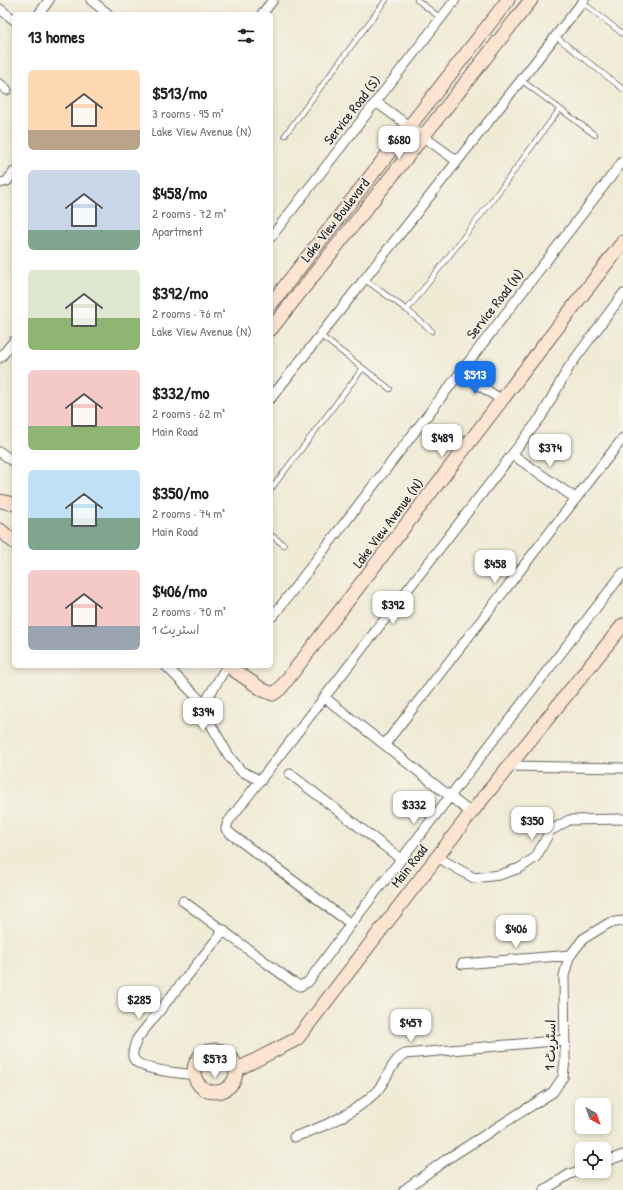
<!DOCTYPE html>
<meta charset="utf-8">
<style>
:root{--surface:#fff;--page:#f6f6f6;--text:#202124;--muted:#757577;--accent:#1a73e8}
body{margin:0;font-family:"Patrick Hand","Playpen Sans Arabic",sans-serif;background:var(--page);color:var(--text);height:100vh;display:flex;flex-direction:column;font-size:15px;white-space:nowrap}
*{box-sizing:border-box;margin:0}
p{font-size:13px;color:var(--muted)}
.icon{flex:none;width:22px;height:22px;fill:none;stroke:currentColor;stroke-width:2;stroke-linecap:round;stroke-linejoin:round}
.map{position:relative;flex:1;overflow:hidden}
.side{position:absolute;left:12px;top:12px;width:261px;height:656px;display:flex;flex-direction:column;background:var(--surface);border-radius:6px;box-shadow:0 2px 6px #0003}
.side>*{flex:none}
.needle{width:26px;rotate:140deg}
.tools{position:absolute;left:575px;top:1098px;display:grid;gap:8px}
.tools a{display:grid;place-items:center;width:36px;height:36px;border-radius:6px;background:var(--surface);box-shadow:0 2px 6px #0003;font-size:20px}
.price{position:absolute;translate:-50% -34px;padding:0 9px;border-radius:8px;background:#fff;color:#222;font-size:13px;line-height:26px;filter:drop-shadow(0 1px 2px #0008)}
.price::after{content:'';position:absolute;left:50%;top:24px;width:12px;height:9px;margin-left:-6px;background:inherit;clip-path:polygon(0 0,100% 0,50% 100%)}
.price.selected{background:var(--accent);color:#fff}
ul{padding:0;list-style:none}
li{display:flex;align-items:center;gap:12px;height:100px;padding:0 16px}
li span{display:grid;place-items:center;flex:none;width:112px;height:80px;border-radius:6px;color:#555}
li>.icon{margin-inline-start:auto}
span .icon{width:48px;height:48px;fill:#fffc;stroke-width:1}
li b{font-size:17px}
h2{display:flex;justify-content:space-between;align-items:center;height:48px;padding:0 16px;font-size:17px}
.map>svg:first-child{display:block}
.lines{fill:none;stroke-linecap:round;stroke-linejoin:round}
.lane-casing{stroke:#66645d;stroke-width:6}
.street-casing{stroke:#66645d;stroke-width:11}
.secondary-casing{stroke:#66645d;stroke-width:15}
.lane{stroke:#fff;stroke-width:4.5}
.street{stroke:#fff;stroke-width:9}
.secondary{stroke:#fde4d1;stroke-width:13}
.labels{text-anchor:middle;stroke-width:3;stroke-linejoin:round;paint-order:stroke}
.street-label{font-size:14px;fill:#1c1c1c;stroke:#f7f3e8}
</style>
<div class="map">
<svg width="623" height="1190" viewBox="0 0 623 1190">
<rect width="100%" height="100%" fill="#f7f3e8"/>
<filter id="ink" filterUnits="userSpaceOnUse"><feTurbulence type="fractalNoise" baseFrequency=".025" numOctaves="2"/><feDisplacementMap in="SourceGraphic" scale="8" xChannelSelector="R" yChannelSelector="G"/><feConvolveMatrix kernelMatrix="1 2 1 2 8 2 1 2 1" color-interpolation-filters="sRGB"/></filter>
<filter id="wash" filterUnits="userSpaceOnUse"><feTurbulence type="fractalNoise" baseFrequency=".012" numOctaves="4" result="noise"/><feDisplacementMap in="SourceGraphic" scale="16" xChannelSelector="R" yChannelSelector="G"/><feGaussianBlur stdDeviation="0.9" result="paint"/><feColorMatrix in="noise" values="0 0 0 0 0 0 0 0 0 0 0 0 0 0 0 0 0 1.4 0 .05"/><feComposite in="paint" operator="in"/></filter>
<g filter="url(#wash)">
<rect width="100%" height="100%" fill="#f0ebd5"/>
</g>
<g filter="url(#ink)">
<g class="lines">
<!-- lane casing -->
<g class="lane-casing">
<path id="lane" d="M417,0l24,18
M582,2l41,32
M555,36l68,53
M521,80l74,55
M285,135l101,-135
M364,279l43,31 25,21
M407,310l84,-108 68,-92
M320,335l70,54
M271,489l92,-121
M271,535l13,10"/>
</g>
<!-- street casing -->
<g class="street-casing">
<path id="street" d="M91,0l17,14
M0,9l14,11
M39,14l10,-14
M262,14l11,-14
M0,84l7,6
M376,102l81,59
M0,183l7,-2 7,-9
M271,237l184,-237
M0,358l14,-17
M460,373l42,27
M271,398l313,-398
M0,452l14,10
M513,455l62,43
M271,616h2l350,-455
M166,666l38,38
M227,666l-23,38 2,12 23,40 12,15 20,10
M324,697l147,116
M385,744l238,-306
M510,766l113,2
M290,774l111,85
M437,857l37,21 25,-3 21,-7 16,-11 14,-26 19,-11 54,-1
M183,901l108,80 9,5 8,-4 43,-58 272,-351
M351,924l-120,-90 -5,-5 2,-7 313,-405 28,-50 54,-73
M462,964l109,-9
M194,1075c-12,-2 -57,-4 -61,-18 -1,-5 2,-13 4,-18l87,-109
M294,1137c29,-10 58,-22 81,-44 12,-11 16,-33 30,-39l160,-14
M604,1162l19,-7
M404,1190l43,-31 106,-67 10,-15 2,-17 -1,-84 5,-19 14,-18 26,-16 14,-2
M544,1190l26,-16 12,-4"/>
</g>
<!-- secondary casing -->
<g class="secondary-casing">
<path id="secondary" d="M271,304l237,-304
M271,329l260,-329
M0,501l14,3
M0,530l14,12
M228,666l35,24 10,4 7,-5 343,-447
M194 1071a21 21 0 1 1 42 0a21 21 0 1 1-42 0Z
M236,1070l61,-31 174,-226 152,-188"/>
</g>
<!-- lane -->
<use href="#lane" class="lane"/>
<!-- street -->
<use href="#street" class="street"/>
<!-- secondary -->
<use href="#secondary" class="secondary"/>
</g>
</g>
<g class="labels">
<!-- street labels -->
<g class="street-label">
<text transform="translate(352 110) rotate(-52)" y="5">Service Road (S)</text>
<text transform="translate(335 220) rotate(-52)" y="5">Lake View Boulevard</text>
<text transform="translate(495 304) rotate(-52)" y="5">Service Road (N)</text>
<text transform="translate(388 523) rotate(-53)" y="5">Lake View Avenue (N)</text>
<text transform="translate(409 866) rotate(-52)" y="5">Main Road</text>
<text transform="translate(550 1045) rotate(-89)" y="5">اسٹریٹ 1</text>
</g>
</g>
</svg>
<div class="tools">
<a><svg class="needle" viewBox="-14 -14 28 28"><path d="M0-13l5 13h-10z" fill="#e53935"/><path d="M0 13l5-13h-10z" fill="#757577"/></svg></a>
<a><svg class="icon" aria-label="locate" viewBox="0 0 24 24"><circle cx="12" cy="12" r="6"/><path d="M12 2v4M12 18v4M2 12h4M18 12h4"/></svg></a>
</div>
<b class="price" style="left:399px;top:160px">$680</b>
<b class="price selected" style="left:475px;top:395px">$513</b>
<b class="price" style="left:442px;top:458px">$489</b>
<b class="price" style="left:550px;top:468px">$374</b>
<b class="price" style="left:495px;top:584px">$458</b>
<b class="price" style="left:393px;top:625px">$392</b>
<b class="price" style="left:203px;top:732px">$394</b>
<b class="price" style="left:414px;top:825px">$332</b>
<b class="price" style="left:532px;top:841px">$350</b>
<b class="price" style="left:516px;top:949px">$406</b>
<b class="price" style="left:139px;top:1020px">$285</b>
<b class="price" style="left:411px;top:1043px">$457</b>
<b class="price" style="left:215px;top:1079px">$573</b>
<section class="side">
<h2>13 homes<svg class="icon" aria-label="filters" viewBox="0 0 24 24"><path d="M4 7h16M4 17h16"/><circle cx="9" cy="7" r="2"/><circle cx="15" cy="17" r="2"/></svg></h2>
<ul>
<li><span style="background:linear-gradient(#ffd9b3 75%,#b9a48a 0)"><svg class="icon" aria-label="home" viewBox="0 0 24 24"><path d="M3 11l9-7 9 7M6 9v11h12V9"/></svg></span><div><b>$513/mo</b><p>3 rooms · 95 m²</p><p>Lake View Avenue (N)</p></div></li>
<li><span style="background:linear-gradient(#c9d6e8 75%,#7fa58c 0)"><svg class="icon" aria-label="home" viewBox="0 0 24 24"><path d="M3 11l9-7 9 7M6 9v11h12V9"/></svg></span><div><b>$458/mo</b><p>2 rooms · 72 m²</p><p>Apartment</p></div></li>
<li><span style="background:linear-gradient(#dfe7d0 60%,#8fb573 0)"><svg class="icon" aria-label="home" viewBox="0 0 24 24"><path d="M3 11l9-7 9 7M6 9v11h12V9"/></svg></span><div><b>$392/mo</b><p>2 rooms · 76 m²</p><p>Lake View Avenue (N)</p></div></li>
<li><span style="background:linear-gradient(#f6c9c9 70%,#8fb573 0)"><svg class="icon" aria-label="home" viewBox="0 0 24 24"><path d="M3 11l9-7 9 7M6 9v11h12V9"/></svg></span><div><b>$332/mo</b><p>2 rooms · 62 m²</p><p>Main Road</p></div></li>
<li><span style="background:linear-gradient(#bfe0f5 60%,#7fa58c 0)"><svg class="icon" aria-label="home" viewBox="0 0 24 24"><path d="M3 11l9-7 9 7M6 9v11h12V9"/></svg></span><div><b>$350/mo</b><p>2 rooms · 74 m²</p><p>Main Road</p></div></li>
<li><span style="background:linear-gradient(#f6c9c9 70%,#9aa5b1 0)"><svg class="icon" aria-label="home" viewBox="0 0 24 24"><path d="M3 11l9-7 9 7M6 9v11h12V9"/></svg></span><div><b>$406/mo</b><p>2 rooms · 70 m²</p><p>اسٹریٹ 1</p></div></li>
</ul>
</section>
</div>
